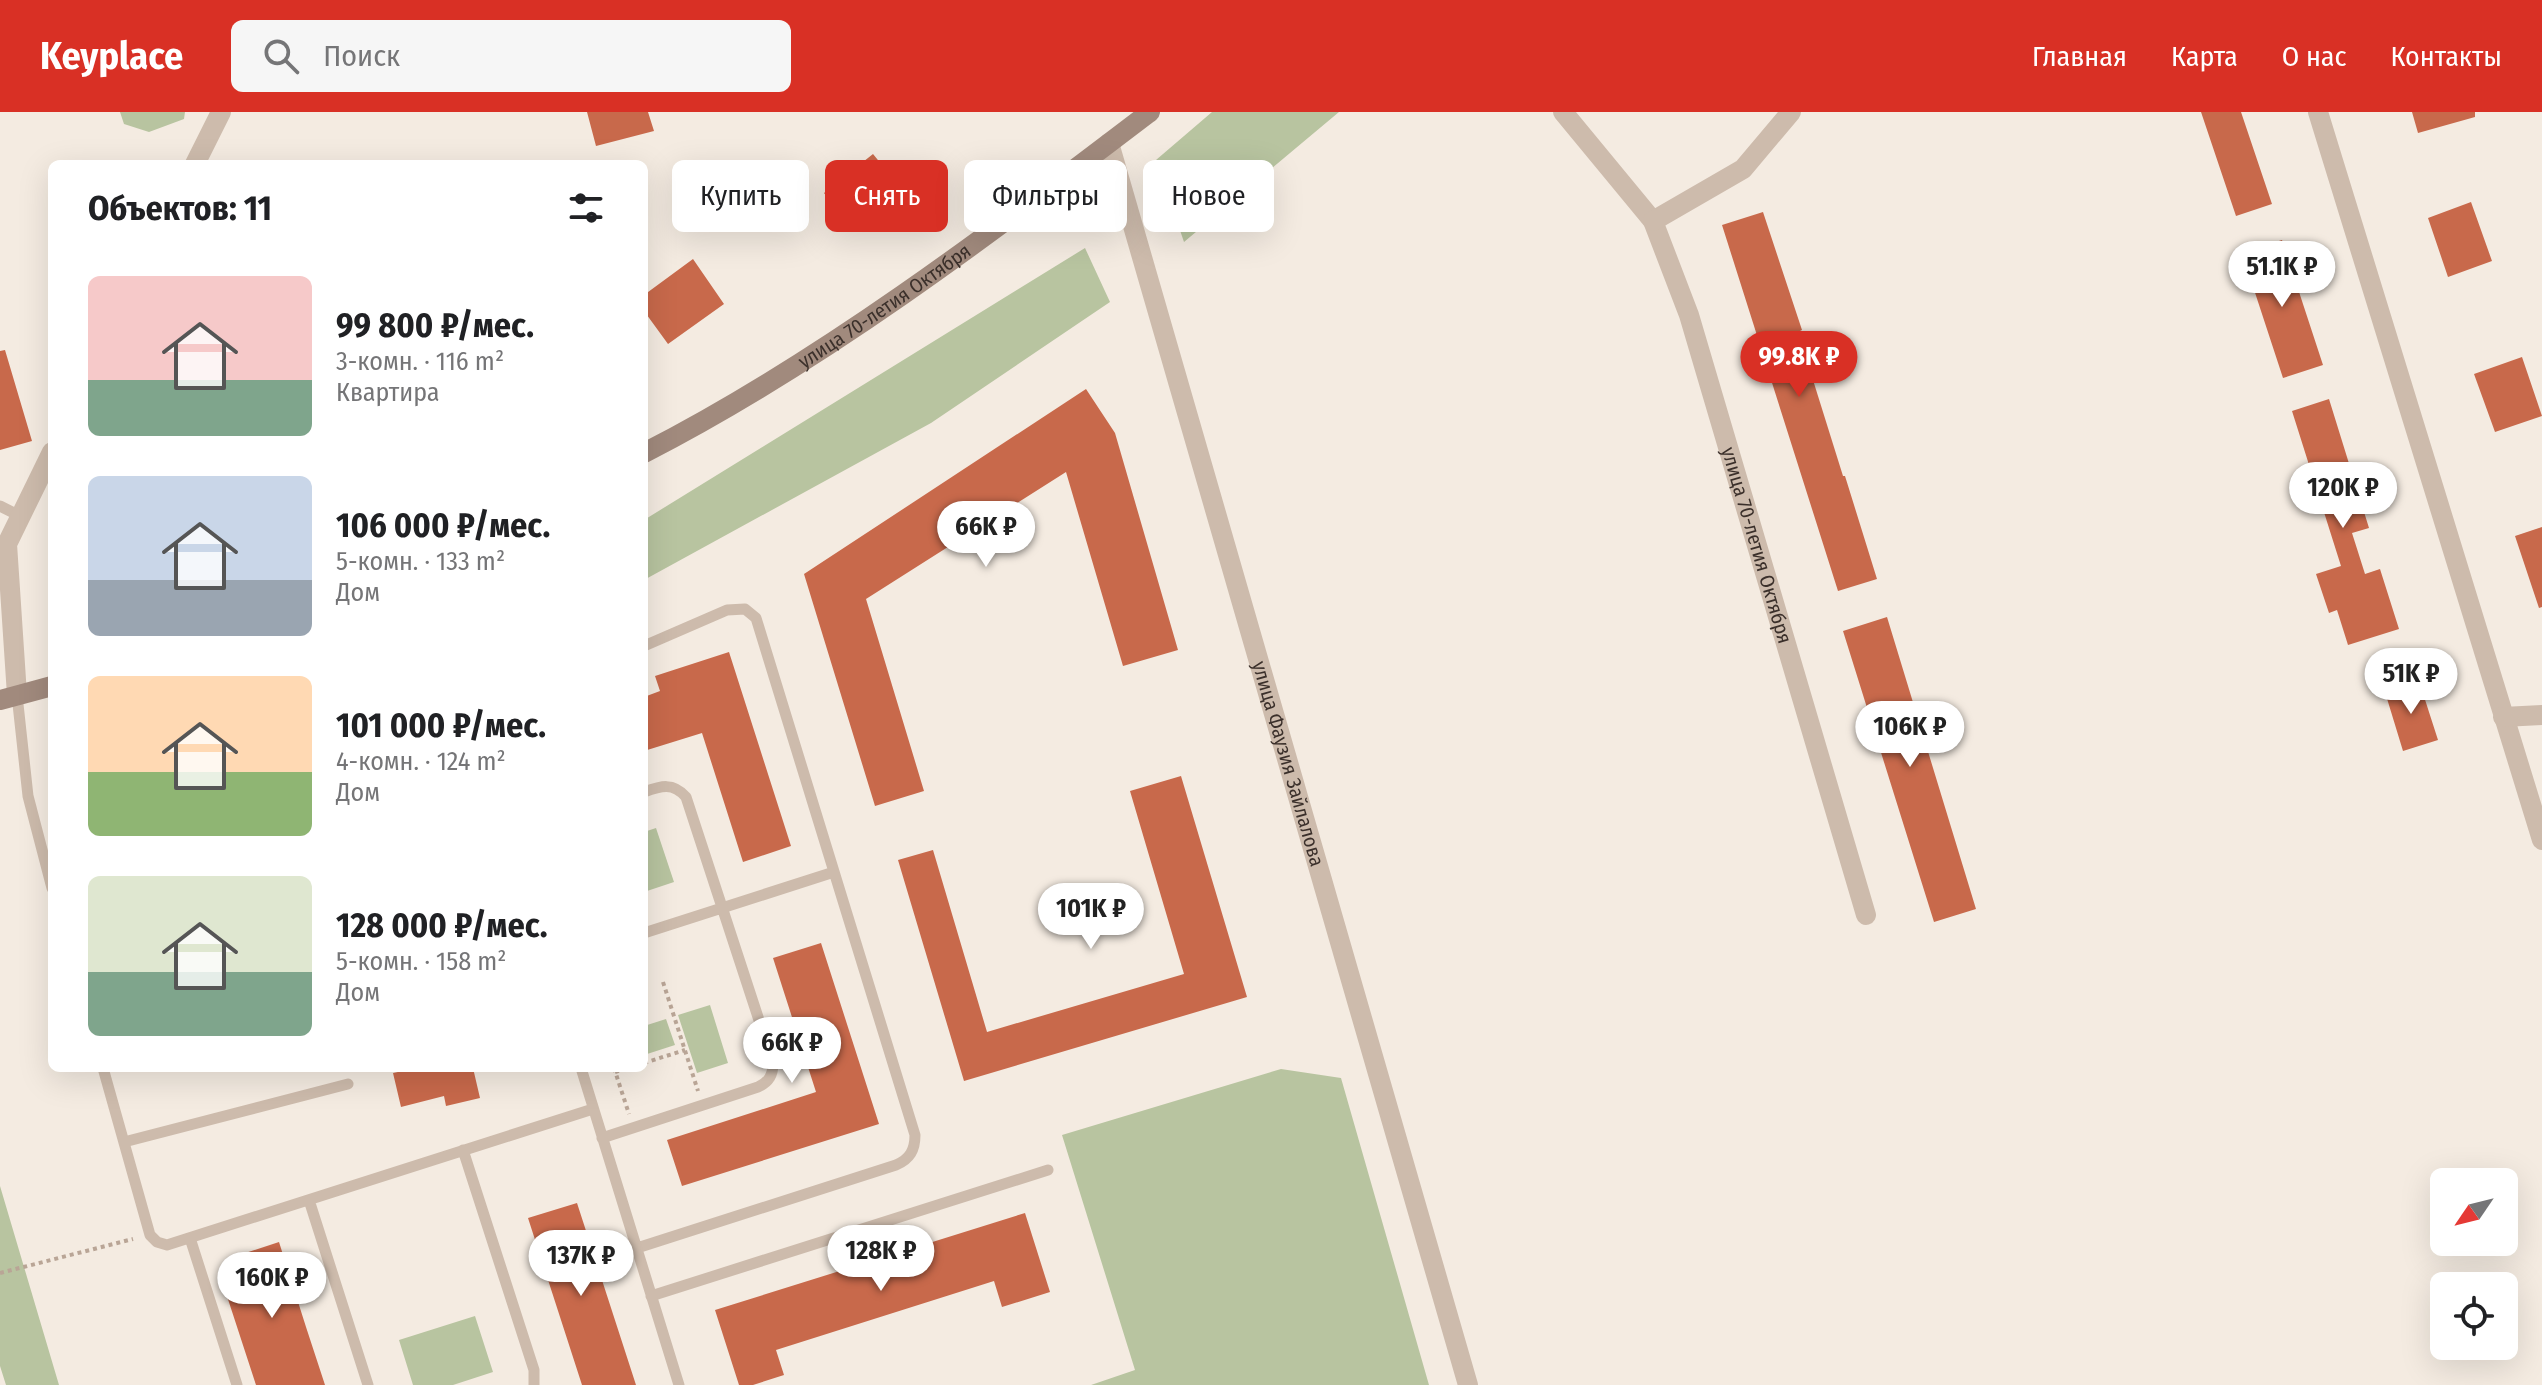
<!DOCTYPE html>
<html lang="ru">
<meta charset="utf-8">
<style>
:root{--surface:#fff;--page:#f6f6f6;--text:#202124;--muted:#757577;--accent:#d93025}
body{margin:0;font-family:"Fira Sans Condensed",sans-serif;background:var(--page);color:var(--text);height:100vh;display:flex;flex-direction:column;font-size:30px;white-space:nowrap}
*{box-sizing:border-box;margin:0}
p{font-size:26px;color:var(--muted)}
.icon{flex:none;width:44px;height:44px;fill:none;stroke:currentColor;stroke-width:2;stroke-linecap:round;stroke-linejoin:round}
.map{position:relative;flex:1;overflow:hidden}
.sheet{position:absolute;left:48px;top:48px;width:600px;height:912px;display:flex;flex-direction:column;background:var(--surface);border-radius:12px;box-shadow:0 8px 32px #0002}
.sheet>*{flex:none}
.top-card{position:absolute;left:672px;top:48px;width:760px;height:72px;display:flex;gap:16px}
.needle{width:52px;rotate:235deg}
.controls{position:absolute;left:2430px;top:1056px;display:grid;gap:16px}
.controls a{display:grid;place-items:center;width:88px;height:88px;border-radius:12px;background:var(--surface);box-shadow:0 8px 32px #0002;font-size:40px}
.price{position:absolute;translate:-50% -68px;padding:0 18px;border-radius:28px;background:#fff;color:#222;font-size:26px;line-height:52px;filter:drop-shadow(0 2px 4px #0008)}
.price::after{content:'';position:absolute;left:50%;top:48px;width:24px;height:18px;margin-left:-12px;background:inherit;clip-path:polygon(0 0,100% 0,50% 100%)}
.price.active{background:var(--accent);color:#fff}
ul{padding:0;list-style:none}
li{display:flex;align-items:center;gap:24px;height:200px;padding:0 40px}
li span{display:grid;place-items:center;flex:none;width:224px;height:160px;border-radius:12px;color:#555}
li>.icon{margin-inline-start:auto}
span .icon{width:96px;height:96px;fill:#fffc;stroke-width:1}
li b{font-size:34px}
h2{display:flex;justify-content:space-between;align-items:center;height:96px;padding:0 40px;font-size:34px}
.chip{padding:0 28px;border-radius:12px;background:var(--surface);box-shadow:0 8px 32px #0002;font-size:28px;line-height:72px}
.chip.active{background:var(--accent);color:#fff}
header{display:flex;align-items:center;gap:48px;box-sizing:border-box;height:112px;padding:0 40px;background:var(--accent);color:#fff}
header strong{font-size:38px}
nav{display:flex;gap:44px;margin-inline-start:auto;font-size:28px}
.search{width:560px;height:72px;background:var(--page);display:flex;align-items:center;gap:20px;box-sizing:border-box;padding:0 28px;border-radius:12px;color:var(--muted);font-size:30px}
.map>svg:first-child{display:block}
.green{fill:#b8c4a0}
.building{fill:#c8694b}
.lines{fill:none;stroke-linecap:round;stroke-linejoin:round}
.path{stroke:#b9a596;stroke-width:4;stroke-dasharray:4 4;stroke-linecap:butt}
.service{stroke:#cdbbac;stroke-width:11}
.minor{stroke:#cdbbac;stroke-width:20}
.secondary{stroke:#a18a7d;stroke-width:20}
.labels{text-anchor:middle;stroke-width:6;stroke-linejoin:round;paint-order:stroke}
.street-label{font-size:20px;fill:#3b302b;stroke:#fbf5ee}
</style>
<header>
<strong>Keyplace</strong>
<div class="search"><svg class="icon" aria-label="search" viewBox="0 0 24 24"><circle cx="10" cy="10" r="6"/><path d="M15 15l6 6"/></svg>Поиск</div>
<nav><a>Главная</a><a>Карта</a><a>О нас</a><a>Контакты</a></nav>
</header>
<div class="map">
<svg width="2542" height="1273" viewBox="0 0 2542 1273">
<rect width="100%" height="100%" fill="#f4ebe1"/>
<!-- green -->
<path class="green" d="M120,0h65l-1,7 -35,13 -25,-8z
M1212,0h127l-155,130 -28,-82z
M1085,136l25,54 -179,121 -287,157v-60z
M656,716l18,54 -30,10v-60z
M710,893l18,58 -31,10 -19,-58z
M666,907l9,26 -31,10v-29z
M1281,957l60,9 88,307h-338l44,-15 -73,-235z
M0,1074l59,199h-53l-6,-19z
M475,1204l18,56 -40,13h-40l-14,-45z"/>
<!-- building -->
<path class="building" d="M587,0h61l6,19 -58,15z
M2201,0h40l31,92 -36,12z
M2412,0h63v5l-57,16z
M873,42l31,38 -50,39 -30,-38z
M2471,90l21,59 -44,16 -20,-59z
M1763,100l39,118 -4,2 45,144h2l32,103 -39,12 -116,-366z
M2282,128l41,125 -40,13 -41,-125z
M693,147l31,45 -56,40 -24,-33v-16z
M5,238l27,91 -32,9v-99z
M2522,245l20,59 -47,16 -21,-58z
M1086,277l29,44 63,217 -55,16 -57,-194 -200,127 58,192 -49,15 -71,-232z
M2329,287l40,129 -17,5 13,41 15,-5 19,60 -51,16 -11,-35 -8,3 -13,-39 25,-8 -49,-155z
M2542,415v80l-3,1 -24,-72z
M1887,505l89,292 -42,13 -91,-291z
M729,540l62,194 -48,16 -41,-129 -58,18v-54l16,-6 -5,-15z
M2419,569l19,59 -35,11 -18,-59z
M1181,664l66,221 -283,84 -66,-221 35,-10 54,182 197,-58 -54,-183z
M821,831l58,181 -197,62 -15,-46 149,-48 -43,-134z
M417,956h56l7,30 -34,8 -2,-10 -43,11 -8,-34z
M577,1091l59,182h-54l-54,-167z
M1025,1101l25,79 -48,15 -8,-26 -218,69 8,25 -31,10h-14l-24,-75z
M279,1130l27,85 19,58h-69l-32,-98 14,-4 -8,-25z"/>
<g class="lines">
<!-- path -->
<path class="path" d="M663,870l35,109
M644,951l41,-13
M614,956l15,46
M615,960l13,-4
M0,1161l133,-34"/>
<!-- service -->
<path class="service" d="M0,394l20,10
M17,583l11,101 24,92
M644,821l190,-61
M103,956l47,167 7,7 10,3 426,-136
M581,956l98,317
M602,1026l156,-51c11,-5 15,-12 15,-24l-87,-266c-13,-15 -25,-11 -42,-5
M124,1030l224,-58
M463,1038l71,220v15
M309,1088l59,185
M190,1126l47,147
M637,1136l259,-83c14,-6 19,-15 19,-30l-159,-517 -11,-9 -18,1 -83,36
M651,1184l397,-126"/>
<!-- minor -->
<g class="minor">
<path id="s1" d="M1563,0l90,109 36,94 177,600"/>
<path d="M2318,0l224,728"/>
<path id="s2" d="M1109,31l359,1242"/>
<path d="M195,52l26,-52"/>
<path d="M1653,109l90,-52 48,-57"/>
<path d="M17,583l-10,-151 45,-92"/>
<path d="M2503,605l39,-2"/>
</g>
<!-- secondary -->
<g class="secondary">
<path id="s3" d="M644,341c178,-91 347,-220 506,-341"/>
<path d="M0,588l52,-14"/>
</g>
</g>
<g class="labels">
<!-- street labels -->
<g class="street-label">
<text dy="7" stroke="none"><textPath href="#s3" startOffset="282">улица 70-летия Октября</textPath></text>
<text dy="7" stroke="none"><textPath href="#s1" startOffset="482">улица 70-летия Октября</textPath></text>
<text dy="7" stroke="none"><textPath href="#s2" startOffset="646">улица Фаузия Зайлалова</textPath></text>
</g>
</g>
</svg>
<div class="controls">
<a><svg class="needle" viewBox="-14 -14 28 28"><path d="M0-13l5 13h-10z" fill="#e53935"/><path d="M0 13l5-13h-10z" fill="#757577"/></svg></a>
<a><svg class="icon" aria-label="locate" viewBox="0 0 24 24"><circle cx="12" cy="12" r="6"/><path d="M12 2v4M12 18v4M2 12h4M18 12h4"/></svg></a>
</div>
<b class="price" style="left:2282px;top:197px">51.1K ₽</b>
<b class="price active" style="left:1799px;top:287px">99.8K ₽</b>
<b class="price" style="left:2343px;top:418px">120K ₽</b>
<b class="price" style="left:986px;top:457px">66K ₽</b>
<b class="price" style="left:2411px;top:604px">51K ₽</b>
<b class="price" style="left:1910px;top:657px">106K ₽</b>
<b class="price" style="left:1091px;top:839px">101K ₽</b>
<b class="price" style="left:792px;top:973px">66K ₽</b>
<b class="price" style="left:881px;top:1181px">128K ₽</b>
<b class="price" style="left:581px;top:1186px">137K ₽</b>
<b class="price" style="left:272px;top:1208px">160K ₽</b>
<div class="top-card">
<a class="chip">Купить</a>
<a class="chip active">Снять</a>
<a class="chip">Фильтры</a>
<a class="chip">Новое</a>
</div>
<section class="sheet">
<h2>Объектов: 11<svg class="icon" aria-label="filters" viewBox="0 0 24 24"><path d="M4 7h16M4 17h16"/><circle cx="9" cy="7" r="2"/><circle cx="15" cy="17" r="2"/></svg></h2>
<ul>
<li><span style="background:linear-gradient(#f6c9c9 65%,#7fa58c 0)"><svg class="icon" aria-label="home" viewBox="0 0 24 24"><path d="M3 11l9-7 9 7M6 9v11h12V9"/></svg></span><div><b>99 800 ₽/мес.</b><p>3-комн. · 116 m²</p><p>Квартира</p></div></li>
<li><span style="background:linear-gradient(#c9d6e8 65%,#9aa5b1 0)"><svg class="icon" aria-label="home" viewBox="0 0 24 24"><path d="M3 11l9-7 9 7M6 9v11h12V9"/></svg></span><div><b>106 000 ₽/мес.</b><p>5-комн. · 133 m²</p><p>Дом</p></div></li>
<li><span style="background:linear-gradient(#ffd9b3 60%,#8fb573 0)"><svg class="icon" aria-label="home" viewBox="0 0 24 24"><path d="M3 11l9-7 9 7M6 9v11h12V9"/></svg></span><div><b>101 000 ₽/мес.</b><p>4-комн. · 124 m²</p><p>Дом</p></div></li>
<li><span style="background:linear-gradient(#dfe7d0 60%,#7fa58c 0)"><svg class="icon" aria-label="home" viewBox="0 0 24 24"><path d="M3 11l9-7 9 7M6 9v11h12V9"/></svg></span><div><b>128 000 ₽/мес.</b><p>5-комн. · 158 m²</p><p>Дом</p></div></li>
</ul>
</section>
</div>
